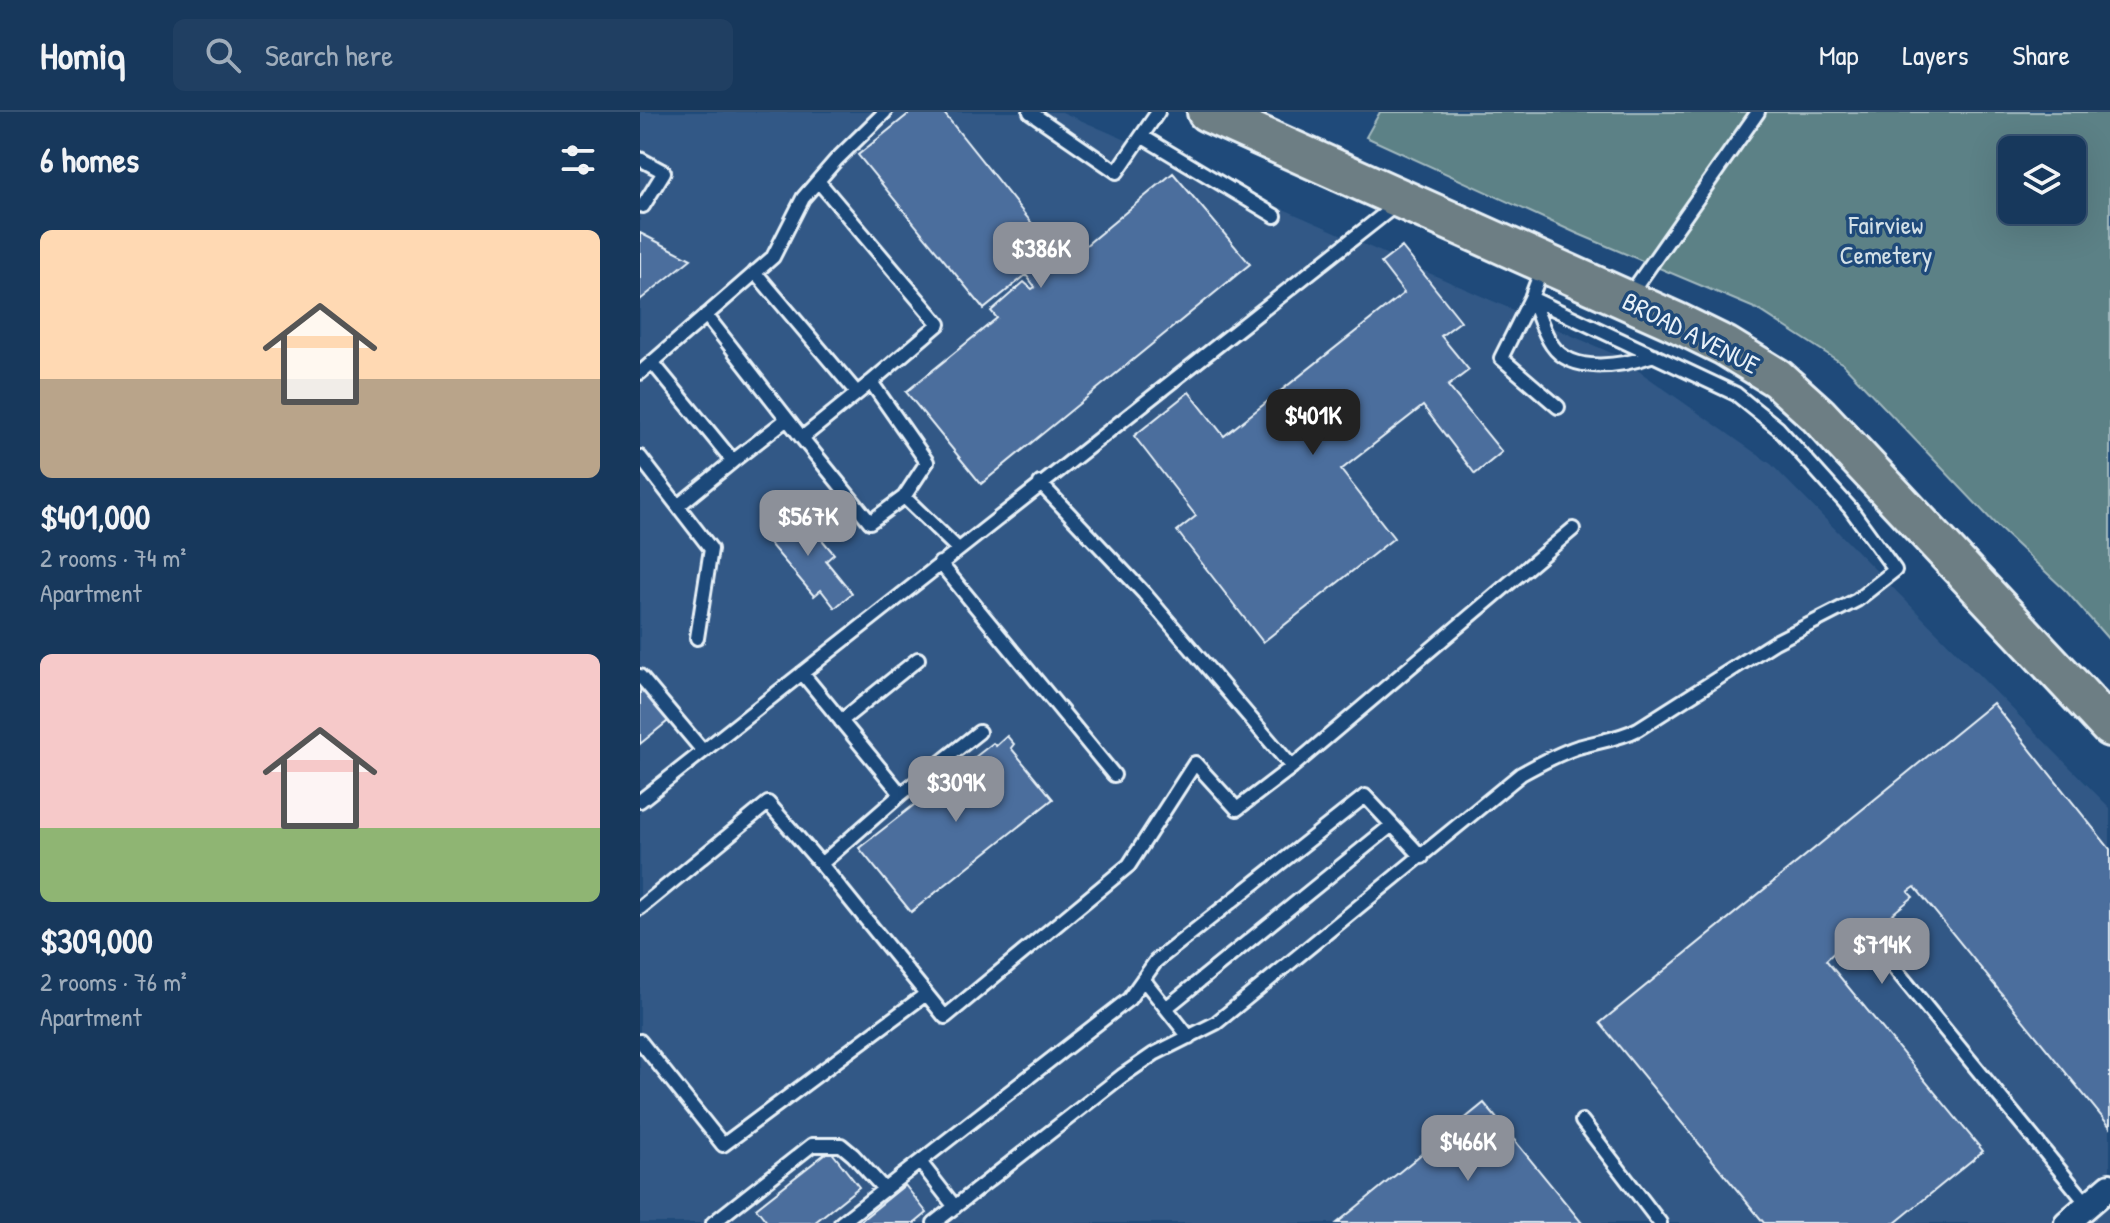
<!DOCTYPE html>
<meta charset="utf-8">
<style>
:root{--surface:#17385c;--page:#203f62;--text:#f1f3f6;--muted:#9eacbb;--line:#365272;--accent:#8c9099}
body{margin:0;font-family:"Patrick Hand",sans-serif;background:var(--page);color:var(--text);height:100vh;display:flex;flex-direction:column;font-size:30px;white-space:nowrap}
*{box-sizing:border-box;margin:0}
p{font-size:26px;color:var(--muted)}
.icon{flex:none;width:44px;height:44px;fill:none;stroke:currentColor;stroke-width:2;stroke-linecap:round;stroke-linejoin:round}
.map{position:relative;flex:1;overflow:hidden}
.side{display:flex;flex-direction:column;background:var(--surface);width:640px}
.side>*{flex:none}
.tools{position:absolute;left:1358px;top:24px;display:grid;gap:16px}
.tools a{display:grid;place-items:center;width:88px;height:88px;border-radius:12px;background:var(--surface);box-shadow:0 8px 32px #0002,0 0 0 2px var(--line);font-size:40px}
.price{position:absolute;translate:-50% -68px;padding:0 18px;border-radius:16px;background:var(--accent);color:#fff;font-size:26px;line-height:52px;filter:drop-shadow(0 2px 4px #0008)}
.price::after{content:'';position:absolute;left:50%;top:48px;width:24px;height:18px;margin-left:-12px;background:inherit;clip-path:polygon(0 0,100% 0,50% 100%)}
.price.on{background:#222;color:#fff}
ul{padding:0;list-style:none}
li{display:grid;align-content:center;gap:16px;height:424px;padding:0 40px}
li span{display:grid;place-items:center;height:248px;border-radius:12px;color:#555}
li>.icon{margin-inline-start:auto}
span .icon{width:144px;height:144px;fill:#fffc;stroke-width:1}
li b{font-size:34px}
h2{display:flex;justify-content:space-between;align-items:center;height:96px;padding:0 40px;font-size:34px}
header{display:flex;align-items:center;gap:48px;box-sizing:border-box;height:112px;padding:0 40px;background:var(--surface);border-bottom:2px solid var(--line)}
header strong{font-size:38px}
nav{display:flex;gap:44px;margin-inline-start:auto;font-size:28px}
.search{width:560px;height:72px;background:var(--page);display:flex;align-items:center;gap:20px;box-sizing:border-box;padding:0 28px;border-radius:12px;color:var(--muted);font-size:30px}
main{display:flex;flex:1;min-height:0}
.map>svg:first-child{display:block}
.built{fill:#305886}
.green{fill:#5c8186;stroke:#a2b9bf;stroke-width:2;fill-rule:evenodd}
.building{fill:#4c6e9d;stroke:#e8f1f8;stroke-width:2}
.lines{fill:none;stroke-linecap:round;stroke-linejoin:round}
.lane-casing{stroke:#e8f1f8;stroke-width:18}
.street-casing{stroke:#e8f1f8;stroke-width:30}
.primary-casing{stroke:#e8f1f8;stroke-width:44}
.lane{stroke:#1f4a7a;stroke-width:12}
.street{stroke:#1f4a7a;stroke-width:24}
.primary{stroke:#6d7e84;stroke-width:38}
.labels{text-anchor:middle;stroke-width:7;stroke-linejoin:round;paint-order:stroke}
.park-label{font-size:26px;fill:#d3e0e7;stroke:#1f4a7a}
.street-label{font-size:26px;fill:#e8f1f8;stroke:#1f4a7a}
</style>
<header>
<strong>Homiq</strong>
<div class="search"><svg class="icon" aria-label="search" viewBox="0 0 24 24"><circle cx="10" cy="10" r="6"/><path d="M15 15l6 6"/></svg>Search here</div>
<nav><a>Map</a><a>Layers</a><a>Share</a></nav>
</header>
<main>
<section class="side">
<h2>6 homes<svg class="icon" aria-label="filters" viewBox="0 0 24 24"><path d="M4 7h16M4 17h16"/><circle cx="9" cy="7" r="2"/><circle cx="15" cy="17" r="2"/></svg></h2>
<ul>
<li><span style="background:linear-gradient(#ffd9b3 60%,#b9a48a 0)"><svg class="icon" aria-label="home" viewBox="0 0 24 24"><path d="M3 11l9-7 9 7M6 9v11h12V9"/></svg></span><div><b>$401,000</b><p>2 rooms · 74 m²</p><p>Apartment</p></div></li>
<li><span style="background:linear-gradient(#f6c9c9 70%,#8fb573 0)"><svg class="icon" aria-label="home" viewBox="0 0 24 24"><path d="M3 11l9-7 9 7M6 9v11h12V9"/></svg></span><div><b>$309,000</b><p>2 rooms · 76 m²</p><p>Apartment</p></div></li>
</ul>
</section>
<div class="map">
<svg width="1470" height="1111" viewBox="0 0 1470 1111">
<rect width="100%" height="100%" fill="#1f4a7a"/>
<filter id="ink" filterUnits="userSpaceOnUse"><feTurbulence type="fractalNoise" baseFrequency=".0125" numOctaves="2"/><feDisplacementMap in="SourceGraphic" scale="16" xChannelSelector="R" yChannelSelector="G"/><feConvolveMatrix kernelMatrix="1 2 1 2 8 2 1 2 1" color-interpolation-filters="sRGB"/></filter>
<g filter="url(#ink)">
<!-- built -->
<path class="built" d="M0,0h422l554,243 155,109 339,344v415h-1470z"/>
<!-- green -->
<path class="green" d="M740,0h730v529l-44,-50 -67,-63 -156,-164 -84,-54 -183,-77 -210,-96zM1372,38h60v60h-60z"/>
<!-- building -->
<path class="building" d="M271,0h32l111,139 -9,7 10,13 118,-98 77,91 -269,220 -75,-92 91,-74 -6,-7 33,-29 8,7 3,-2 -9,-12 -42,34 -126,-154z
M0,121l51,26 -51,41z
M762,135l59,74 -20,15 28,34 -21,16 54,66 -27,22 -52,-68 -82,64 53,68 -131,104 -86,-111 19,-15 -62,-80 55,-44 35,44 180,-143 -23,-30z
M153,399l7,8 3,-2 31,37 -8,7 26,32 -17,15 -14,-18 -7,6 -44,-52 5,-4 -7,-8z
M0,574l28,35 -28,23z
M1353,591l117,146v278l-195,-240 -7,5 5,5 -72,59 -5,-5 -10,9 157,191 -88,72h-131l-164,-200z
M367,624l7,8 -3,4 42,51 -142,113 -52,-64 134,-105 3,3z
M844,991l98,120h-245z
M190,1038l29,37 -45,36h-46l-12,-15z
M265,1073l22,28 -12,10h-57z"/>
<g class="lines">
<!-- lane casing -->
<g class="lane-casing">
<path id="lane" d="M390,0l87,60 41,-60
M503,25l132,79
M0,47l24,13 -21,34
M178,69l121,143 -68,58
M903,154l-12,32 -30,60 57,49
M115,160l102,121
M989,184l129,-184
M891,186c7,15 12,34 21,47 21,31 73,20 102,10
M66,203l96,123
M12,250l81,99 -55,45
M0,261l133,-116 30,-59 33,-38 49,-48
M0,345l71,92 -14,89
M93,349l54,-42
M400,371l104,110 148,174 281,-238
M264,385l23,-35 -56,-80 -69,56 68,84 34,-25 54,52
M300,451l174,212
M162,561l99,121 -80,70 124,153 184,-152 66,-102 42,46 55,-42
M0,564l63,75
M201,609l77,-62
M261,682l78,-62
M0,689l757,-597
M0,796l128,-105 53,61
M1252,853l197,241
M503,867l46,58
M526,896l226,-183
M0,929l83,104 203,-151
M942,1009l78,102
M280,1050l35,45
M73,1111l99,-78h29l12,10 32,35
M201,1111l288,-224 27,-38 209,-165 57,61
M294,1111l188,-147 32,-22 62,-31 305,-249c18,-10 36,-20 57,-27 21,-6 41,-8 60,-18l137,-87 82,-42 38,-30 -45,-62 -72,-80 -42,-34 -205,-96"/>
</g>
<!-- street casing -->
<g class="street-casing">
<path id="street" d="M1427,1111l43,-37"/>
</g>
<!-- primary casing -->
<g class="primary-casing">
<path id="primary" d="M567,0l469,210 49,24 52,32 41,37 292,312"/>
</g>
<!-- lane -->
<use href="#lane" class="lane"/>
<!-- street -->
<use href="#street" class="street"/>
<!-- primary -->
<use href="#primary" class="primary"/>
</g>
</g>
<g class="labels">
<!-- park labels -->
<g class="park-label">
<text x="1246" y="122">Fairview<tspan x="1246" dy="30">Cemetery</tspan></text>
</g>
<!-- street labels -->
<g class="street-label">
<text transform="translate(1051 221) rotate(27)" y="9">BROAD AVENUE</text>
</g>
</g>
</svg>
<div class="tools">
<a><svg class="icon" aria-label="layers" viewBox="0 0 24 24"><path d="M12 4l9 5-9 5-9-5zM3 14l9 5 9-5"/></svg></a>
</div>
<b class="price" style="left:401px;top:178px">$386K</b>
<b class="price on" style="left:673px;top:345px">$401K</b>
<b class="price" style="left:168px;top:446px">$567K</b>
<b class="price" style="left:316px;top:712px">$309K</b>
<b class="price" style="left:1242px;top:874px">$714K</b>
<b class="price" style="left:828px;top:1071px">$466K</b>
</div>
</main>
